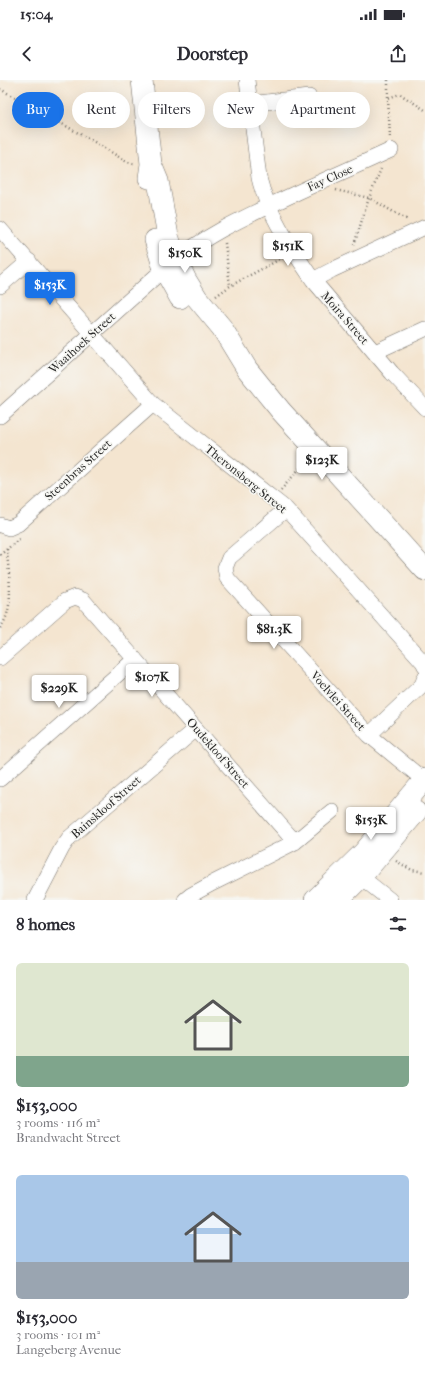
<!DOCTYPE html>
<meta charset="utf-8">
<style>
:root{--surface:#fff;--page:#f7f7f7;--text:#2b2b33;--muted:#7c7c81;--accent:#1a73e8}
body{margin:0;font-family:"IM FELL French Canon",serif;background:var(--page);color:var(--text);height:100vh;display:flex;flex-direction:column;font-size:15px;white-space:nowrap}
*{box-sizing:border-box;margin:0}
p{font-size:13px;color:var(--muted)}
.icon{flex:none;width:22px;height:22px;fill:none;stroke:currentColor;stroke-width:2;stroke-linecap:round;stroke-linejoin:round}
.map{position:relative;height:820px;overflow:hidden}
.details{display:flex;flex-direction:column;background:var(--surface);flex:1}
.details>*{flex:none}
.top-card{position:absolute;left:12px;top:12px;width:401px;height:36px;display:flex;gap:8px}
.price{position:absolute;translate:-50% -34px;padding:0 9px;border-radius:4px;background:#fff;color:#222;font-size:13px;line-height:26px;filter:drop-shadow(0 1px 2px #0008)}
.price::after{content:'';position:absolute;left:50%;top:24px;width:12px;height:9px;margin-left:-6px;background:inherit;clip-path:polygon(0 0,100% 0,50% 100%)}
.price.selected{background:var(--accent);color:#fff}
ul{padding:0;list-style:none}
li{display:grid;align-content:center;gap:8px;height:212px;padding:0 16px}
li span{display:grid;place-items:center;height:124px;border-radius:6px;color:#555}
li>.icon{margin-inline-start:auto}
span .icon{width:72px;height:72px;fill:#fffc;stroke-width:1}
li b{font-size:17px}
h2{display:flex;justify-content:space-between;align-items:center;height:48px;padding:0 16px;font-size:17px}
.tag{padding:0 14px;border-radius:18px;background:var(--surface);box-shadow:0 4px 16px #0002;font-size:14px;line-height:36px}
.tag.selected{background:var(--accent);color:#fff}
.status{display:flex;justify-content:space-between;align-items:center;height:28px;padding:0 20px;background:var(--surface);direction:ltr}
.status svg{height:11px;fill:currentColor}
header{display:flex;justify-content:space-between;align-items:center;height:52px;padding:0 16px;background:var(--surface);font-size:18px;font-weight:700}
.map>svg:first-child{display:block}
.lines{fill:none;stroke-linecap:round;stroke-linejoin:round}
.street-casing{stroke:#716c65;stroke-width:16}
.secondary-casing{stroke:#716c65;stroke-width:22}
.path{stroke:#716c65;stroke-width:2.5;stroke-dasharray:1 3;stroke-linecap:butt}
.street{stroke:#fff;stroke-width:15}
.secondary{stroke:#fff;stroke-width:21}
.labels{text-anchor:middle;stroke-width:3;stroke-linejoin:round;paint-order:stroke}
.street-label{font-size:12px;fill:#2b2b2b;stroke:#f6f6f2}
</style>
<div class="status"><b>15:04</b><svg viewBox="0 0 49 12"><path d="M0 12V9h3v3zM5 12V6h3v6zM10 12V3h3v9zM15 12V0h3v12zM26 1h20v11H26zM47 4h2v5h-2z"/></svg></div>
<header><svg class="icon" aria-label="back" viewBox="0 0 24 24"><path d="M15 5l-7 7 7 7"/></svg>Doorstep<svg class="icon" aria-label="share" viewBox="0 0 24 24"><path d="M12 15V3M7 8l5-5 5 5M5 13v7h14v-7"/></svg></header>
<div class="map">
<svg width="425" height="820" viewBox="0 0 425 820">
<rect width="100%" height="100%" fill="#f6f6f2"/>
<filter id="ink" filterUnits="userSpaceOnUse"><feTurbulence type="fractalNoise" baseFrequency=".025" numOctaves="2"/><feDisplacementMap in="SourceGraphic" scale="8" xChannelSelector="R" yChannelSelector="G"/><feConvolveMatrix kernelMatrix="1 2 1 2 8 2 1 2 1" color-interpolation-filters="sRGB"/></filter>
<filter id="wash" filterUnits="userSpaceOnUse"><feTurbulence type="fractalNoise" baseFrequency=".012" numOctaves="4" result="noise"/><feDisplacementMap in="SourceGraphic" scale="16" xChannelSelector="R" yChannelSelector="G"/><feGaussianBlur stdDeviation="0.9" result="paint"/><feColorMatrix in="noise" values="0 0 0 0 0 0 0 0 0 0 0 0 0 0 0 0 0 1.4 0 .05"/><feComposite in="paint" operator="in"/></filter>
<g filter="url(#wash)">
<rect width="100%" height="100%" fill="#f4e5d0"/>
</g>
<g filter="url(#ink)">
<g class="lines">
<!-- street casing -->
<g class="street-casing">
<path id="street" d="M247,0l12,98c8,34 34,73 54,102l79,93 33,35
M250,24l59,-7
M0,149l153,175 133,105 137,153 2,4
M313,200l19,-10 93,-43
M0,206l29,-25
M375,272l50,-23
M0,336l164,-147c40,-34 83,-53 130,-75 32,-15 65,-29 97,-44
M286,429l-57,49 -4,10 2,10 142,157 56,46
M0,445l9,3 9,-4 135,-120
M0,578l65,-57 10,-4 8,3 212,242
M369,655l53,-50 3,-8
M0,699l135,-120
M355,790l6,7 29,23
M35,820l27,-52 7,-10 127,-109
M185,820l6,-5 22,-12 82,-41 37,-31"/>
</g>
<!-- secondary casing -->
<g class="secondary-casing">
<path id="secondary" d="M142,0l9,84 -2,14
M151,84l7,17 10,55 8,23 10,21 11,18 25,30 25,41 34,42 144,159
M155,160l9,29 16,29
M315,820l49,-48 61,-73
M338,820l23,-23 55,-65"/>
</g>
<!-- path -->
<path class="path" d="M388,0v18
M0,9l98,55 29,18 9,2
M390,57l-2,-39 12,-4 25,16
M336,110l33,8 39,22
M225,163l5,43
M354,165l15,-47 12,-29
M216,216l14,-10 52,-28
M281,410l24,-28
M0,475l19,-16
M0,548c16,-21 8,-53 7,-79
M396,781l16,9 13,2"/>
<!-- street -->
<use href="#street" class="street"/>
<!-- secondary -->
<use href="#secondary" class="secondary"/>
</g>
</g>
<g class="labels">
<!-- street labels -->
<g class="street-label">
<text transform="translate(330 98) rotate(-24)" y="4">Fay Close</text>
<text transform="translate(345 238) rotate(49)" y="4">Moira Street</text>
<text transform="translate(82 263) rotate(-42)" y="4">Waaihoek Street</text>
<text transform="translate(78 390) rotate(-42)" y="4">Steenbras Street</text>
<text transform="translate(246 399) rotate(39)" y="4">Theronsberg Street</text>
<text transform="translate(338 621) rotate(48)" y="4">Voelvlei Street</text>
<text transform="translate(218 673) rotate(49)" y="4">Oudekloof Street</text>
<text transform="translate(106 727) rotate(-41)" y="4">Bainskloof Street</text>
</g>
</g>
</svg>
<b class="price" style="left:288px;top:187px">$151K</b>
<b class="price" style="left:185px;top:194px">$150K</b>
<b class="price selected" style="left:50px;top:226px">$153K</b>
<b class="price" style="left:322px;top:401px">$123K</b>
<b class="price" style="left:274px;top:570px">$81.3K</b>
<b class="price" style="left:152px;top:618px">$107K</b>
<b class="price" style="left:59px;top:629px">$229K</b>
<b class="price" style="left:371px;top:761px">$153K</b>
<div class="top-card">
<a class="tag selected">Buy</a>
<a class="tag">Rent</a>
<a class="tag">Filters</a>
<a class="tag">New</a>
<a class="tag">Apartment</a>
</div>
</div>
<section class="details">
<h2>8 homes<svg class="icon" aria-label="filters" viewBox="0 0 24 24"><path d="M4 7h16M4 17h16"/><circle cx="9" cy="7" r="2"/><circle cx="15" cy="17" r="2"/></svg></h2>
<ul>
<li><span style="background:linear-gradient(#dfe7d0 75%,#7fa58c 0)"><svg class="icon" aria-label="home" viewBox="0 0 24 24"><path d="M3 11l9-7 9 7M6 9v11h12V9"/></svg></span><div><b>$153,000</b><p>3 rooms · 116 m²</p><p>Brandwacht Street</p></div></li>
<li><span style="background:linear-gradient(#a9c7e8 70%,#9aa5b1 0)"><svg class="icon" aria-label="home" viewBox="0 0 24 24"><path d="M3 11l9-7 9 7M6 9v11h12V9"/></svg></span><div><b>$153,000</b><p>3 rooms · 101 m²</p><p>Langeberg Avenue</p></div></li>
</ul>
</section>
